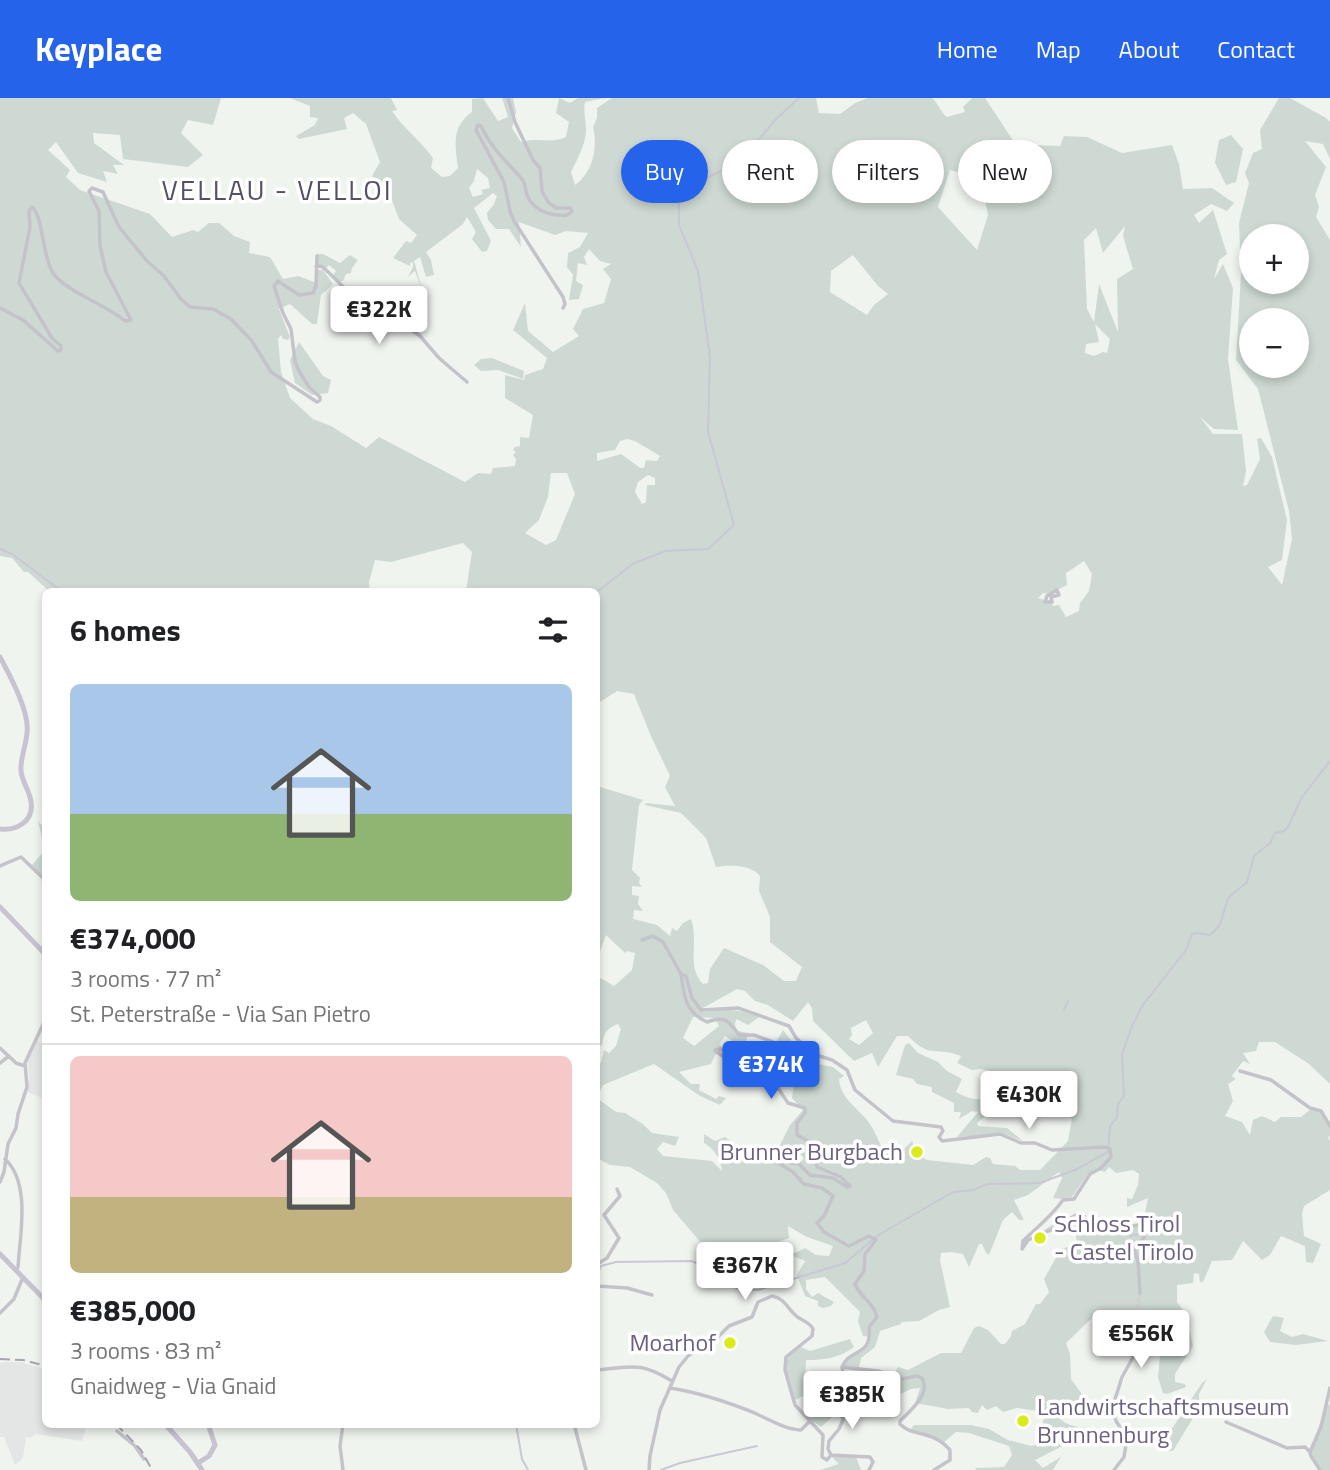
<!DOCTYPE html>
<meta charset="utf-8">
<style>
:root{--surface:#fff;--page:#f2f2f2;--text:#202124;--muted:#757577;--line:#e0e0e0;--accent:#2563eb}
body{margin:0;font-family:"Titillium Web",sans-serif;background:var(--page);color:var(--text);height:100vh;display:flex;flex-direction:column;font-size:26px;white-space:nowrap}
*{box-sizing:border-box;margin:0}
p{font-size:23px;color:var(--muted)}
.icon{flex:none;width:38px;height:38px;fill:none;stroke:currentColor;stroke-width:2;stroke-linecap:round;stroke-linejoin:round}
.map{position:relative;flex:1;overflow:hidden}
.drawer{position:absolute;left:42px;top:490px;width:558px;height:840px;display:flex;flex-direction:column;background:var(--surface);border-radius:10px;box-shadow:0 4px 10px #0003}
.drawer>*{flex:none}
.top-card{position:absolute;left:621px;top:42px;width:604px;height:63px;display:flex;gap:14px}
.tools{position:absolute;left:1239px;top:126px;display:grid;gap:14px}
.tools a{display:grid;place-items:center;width:70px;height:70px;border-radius:50%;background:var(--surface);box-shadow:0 4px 10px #0003;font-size:35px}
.price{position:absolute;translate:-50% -60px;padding:0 16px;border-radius:7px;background:#fff;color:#222;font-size:23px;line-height:46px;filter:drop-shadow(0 2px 4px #0008)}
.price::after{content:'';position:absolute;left:50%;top:42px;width:21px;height:16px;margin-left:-10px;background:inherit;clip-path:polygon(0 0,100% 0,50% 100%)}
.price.selected{background:var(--accent);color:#fff}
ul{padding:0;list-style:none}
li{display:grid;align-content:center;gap:14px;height:371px;padding:0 28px}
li+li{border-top:2px solid var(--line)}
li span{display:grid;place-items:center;height:217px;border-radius:10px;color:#555}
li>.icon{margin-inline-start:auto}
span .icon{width:126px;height:126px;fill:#fffc;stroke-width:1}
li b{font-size:30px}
h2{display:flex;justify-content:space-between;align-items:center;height:84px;padding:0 28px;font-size:30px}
.tag{padding:0 24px;border-radius:32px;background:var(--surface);box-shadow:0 4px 10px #0003;font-size:24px;line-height:63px}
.tag.selected{background:var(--accent);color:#fff}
header{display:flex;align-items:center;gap:42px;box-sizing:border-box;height:98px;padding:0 35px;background:var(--accent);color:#fff}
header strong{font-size:33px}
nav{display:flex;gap:38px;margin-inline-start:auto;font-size:24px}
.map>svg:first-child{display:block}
.built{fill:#e4e6e5}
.green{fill:#ced9d3;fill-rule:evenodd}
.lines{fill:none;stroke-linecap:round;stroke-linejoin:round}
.stream{stroke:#c9c8d4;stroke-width:2}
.minor-tunnel{stroke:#cfcfd4;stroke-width:3.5;stroke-dasharray:3.5 2;stroke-linecap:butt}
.minor{stroke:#c5c3ca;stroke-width:3.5}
.major{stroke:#c7c3d0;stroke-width:5}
.rail{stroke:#a8a5b0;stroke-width:2;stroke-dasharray:10 5;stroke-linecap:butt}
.poi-dot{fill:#daeb18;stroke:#fff;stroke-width:2.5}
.labels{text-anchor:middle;stroke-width:7;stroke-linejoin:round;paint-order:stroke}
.poi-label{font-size:24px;fill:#6b6182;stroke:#fff;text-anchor:end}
.quarter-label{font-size:28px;letter-spacing:2px;fill:#565067;stroke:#fff}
</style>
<header>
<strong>Keyplace</strong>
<nav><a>Home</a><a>Map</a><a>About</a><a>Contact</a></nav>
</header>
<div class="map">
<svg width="1330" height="1372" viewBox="0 0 1330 1372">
<rect width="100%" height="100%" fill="#f0f4ef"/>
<!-- built -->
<path class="built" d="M36,942l9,5v54l-18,-7 2,-15 -1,-16z
M5,1264h15l25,7 1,55 41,1 -5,16 -46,-7 -6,4 -4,-1 -3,21 -8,7 -11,-28h-4v-74z"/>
<!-- green -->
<path class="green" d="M0,0h221l-8,27 -25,-5 -7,13 22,22 -15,12 -65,-8 -3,-24 -27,-2 1,10 30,22h-11l5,9 -15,-3 4,11 -29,-9 -22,-31 -8,8 22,20 -4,7 14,13 70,24 22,23 21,-7 5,2 11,-9h10l15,13 16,6 -1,11 21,4 13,22 15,-3 19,7 1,-13h5l10,14 -12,11 -4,29h-5l-22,-20 -11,5 11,28 -2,3 -5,-1 -2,-4 -3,4 3,33 9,26 23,21 18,7 35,22 13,-11 86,45 13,-9 13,1 2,-6 22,-2 1,-7 -3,-4 3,-3 -3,-2 2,-3 5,-1v-9l9,1 4,-23 -28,-17v-23l19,5 1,-5 18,-6 4,-11 -34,-28 12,-27 3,28 25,21 26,-16 -6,-7 10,-20 21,-6 7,-24 -8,-10 8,-5 -11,-3 -11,-12 -5,8 3,8 -9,-2 -2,18 7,4 -4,14 -10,1 4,-25 -6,-8 1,-14 12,-6 8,-14 -22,-2 -11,4 -36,-13 2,25 -12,-18h-13l-8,-9 -1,-7 7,-9 3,-8 -4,-3 -19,15 17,33 -4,10 -5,1 -10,-13 4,-7 -9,-15 -4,7 -37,28 5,8 3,15 -8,2 -6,-20 -6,4 9,31 -8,-21 -7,6 5,-10v-5l-3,1v3l-17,-8 13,-17 5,2 6,-8 -18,-16 -9,-24 -18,-19 8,-14 -14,-38 -13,-11 -9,5 3,11 -48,10 -3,-3 19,-11 3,-7 -8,-1v-11l-20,-8h101l6,12 -5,1c12,18 28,29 41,47l-2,10 11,9 8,-1 8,-8c-3,-23 -7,-41 14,-56v-13l11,-1 15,23 10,-4 -6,-19h11l3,14 -4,16 9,14c16,-5 31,2 45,-5l3,-15 -13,-9 3,-15 11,5 8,-5h27l-20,4c-2,10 1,18 1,28 0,14 -9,30 -15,42l4,13c18,-13 23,-37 18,-58l4,-9v-10l15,-10h204l3,15 21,1 15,-11 13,-5h64c7,6 8,14 15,19l18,-5 -2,-5 9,-9h13l31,47 7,33 10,-33 27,1 4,-10 23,1 35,16 50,-8 7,19 4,25 29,-1 22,15 -7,8 -16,-7 -17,11 5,8 14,-13 14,44 -8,6 -5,19 9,-15 10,24 -5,71 10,71 -24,-1 -14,-12 13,17h29l4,37 -3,15 4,-1 13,-26 -3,-20 4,-1 11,19 15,63 -5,40 -14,7 14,18 10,-46 -3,-28 -31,-122 -22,-29 5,-86 -2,-51 10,-40 -4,-10 8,-20 9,-4 -2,-19 19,-32h11l36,20 4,4v37l-7,-15 -18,-3 21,26 -11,28 4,12 -3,10 14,23v844l-21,-20 -34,-22h-16l-3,9 -13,2 7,11 -7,-3 -11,15 4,3 -8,5 5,17 -8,15 17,6 8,13 3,-15 9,-4 13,6 6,-5h20l10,-8 8,1 11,16v10l-2,1 2,4v49l-26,16 -2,8 2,22 17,8 -8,19 -7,-1 -1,-16 -24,-10 -11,19 -8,5 -19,-19 -11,19 -20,1 -9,21h-3l-1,-8 -5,-1 -1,10 -16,2v17l9,12 7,32 -18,28v8l10,2 1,3 -19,7 -4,-1 -5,-16 2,-21 -4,-6 -19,-4 -2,5 -9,-17 -9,-11 -9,1 -9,16 -2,-21 -4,-2 -27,26 4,11 1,25 15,21 -13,11h-11l-2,8c10,9 26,9 39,10l-5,13 -9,-7 -10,-2 -1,7 -39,20 8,8 18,-11 -8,13h-77l-1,-2 29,-1 8,-12 -3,-9 -40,-13 -13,-1 -13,11 -33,-13 4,-5h57l18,4 19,11 23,6 23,-6 -3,-8 -11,-1 6,-19 -29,-4 -14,4 -7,-6 -9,4 -5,-5 -4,8 -6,-1 -3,-4 -21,1 -33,-6 5,-15 -9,1 -41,20 -27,4 -3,-9h12l1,-7 20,-3 8,-12 -2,-12 15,4 4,-7 10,3 33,-17h20l13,-25 5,-2 9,4 13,14h4l6,-8 1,-5 13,-7 11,-20h4l9,-12 -5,-13 13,-23 -1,-6 21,-5 -2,-16h-14l-23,7c11,-12 38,-26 52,-13l9,-6 8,10 36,-4 5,-25 -21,9v-9l5,1 6,-14 1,-11 -6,-4 -17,3 -7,-6 -4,5 -9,-3 -9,6 -15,22 -11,2 -8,-1 9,-20 -3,-6 -31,23 -14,5 10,20h-5l-7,-8 -9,8 -14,35 -3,-2 -4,-9h-3l-10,23 -6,-13 -12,-2 -10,1 -1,7 10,47 -11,3 -20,11 -18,1v2l-21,7 -5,16 -14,11 -2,9 -16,-1c9,-14 20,-9 28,-29l-8,-1 -5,-15 2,-9 -35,-35 -19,3v9l6,8 6,-4 16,9 -3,4 -8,2 -5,-2v-5l-13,-5 -8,-21 8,-14 -14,-6 14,-7 11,7 13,1 4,-10 -26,-9 -19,-11 1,12 -20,7c-10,-5 -15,-3 -23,5l2,4 -4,4 3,4 -25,-4 -13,-12 -6,-1 -30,-35 -7,-17 -9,-10 -27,-16 -20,-2 -13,-7v-60l19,14 9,1 18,11 9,9 27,4 -4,9 -12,-4 -6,7 6,7 49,5 10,10c-1,-11 -8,-23 -18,-28v-9l11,7 10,-4 28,20 17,-8 12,11 20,1 2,-3 -3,-3 -18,1 -5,-7 12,-24 13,-15 -11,-12 2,-14 -16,-12 -14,2 -14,-7 5,-10h12l4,-15h5l7,-12 18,23 9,3 8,8 15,3 11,9 -5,3c1,18 17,28 28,41 7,8 11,20 16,30l21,-1 8,-8 5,13 10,6 46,5 13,-8 4,1 3,6 22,2 5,4h20l28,-29 4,-22 -21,-13h-26l-4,-6 1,-17 -10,-2 -6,-6 -25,-6 -9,1 -15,-7 4,-7c-24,-10 -30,4 -53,-20h-11l-19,31 -6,-14 -18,8 -41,-40 -1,-13 -4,-6 -15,19 -25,-16 -13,-4 -10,-10 -8,-2 -36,20 3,3c21,-4 34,-3 55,5l-11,8 -12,-6 -1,6 2,6 12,2 -6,15 -18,-12 -6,8 5,6 -9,5 -4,9 -32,8 12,12h9l-1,6 17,9 3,-3 7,2 -6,7 -20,-9 -46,-32 -51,21 -3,6 -3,-2v-23l4,-4 3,-12 5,3 7,-7 5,-17 -3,-5c-12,5 -14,9 -16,22l-5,-2v-68l17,10 18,-16 3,-17 -8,-2 -2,2 -19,-18 -9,25v-174l46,14 -4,5 -7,65 8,8 -1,5 3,4 -10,-1v9l7,1 -1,8 5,7 -9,-1 -1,9 24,6 13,11 2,-8 5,3 6,-8 8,-4c8,21 -5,48 12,65l5,-1 2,-14 14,-21 39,17 21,16h12l6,-14 -32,-25v-25l-11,-26 1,-15c-10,-12 -30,-11 -44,-9l-10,-29 -25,-25 -36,-8 1,-2 29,3 -10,-19 5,-11 -20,-42 -16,-40 -17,-3 -20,13v-112l-131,-1 6,-39 -9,-9 -72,19 -16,-2 -6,22 1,10h-143l-4,-3 -32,-1 -2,4 -140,-1 -21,-19h-4l-12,-14 -12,-2zM477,71l11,9 2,10 -9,2 2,4 -10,3 -4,-9 5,-7zM950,72l31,9 7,36 -11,35 -39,-43zM1125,128l-2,10 10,33 -16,10 1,53 -19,-48 -5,38 -7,-13 -3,-69 12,-12 7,25zM1251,138h46v46h-46zM853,157l25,31 10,8 -14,11 -7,10 -37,-23 1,-21zM1251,222h46v46h-46zM1095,226l15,15 -3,14 -4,-1 -9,4 -9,-3 1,-9 13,-2zM627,341l8,2 25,15 -3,5 -11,-1 -2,8h-4l-19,-14 -24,7v-8l18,-3 5,-9zM551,375h16l8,21 -19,46 -10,5 -21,-12 14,-13 9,-23zM648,377l7,3v7h-8l-1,17 -4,2 -7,-12 3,-10zM1084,463l8,13 -3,17 -9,12 -1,8 -13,6 -7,-12 -6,1 -1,-4 -14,-4 5,-5 6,1 18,-9 -1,-12zM693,919l22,1 4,8 -25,20 -11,-8zM866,922l7,13 -14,12 -10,-6 3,-4 -1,-7z
M1231,37l12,14 -7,33 -10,3 -11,-22 4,-23z
M317,156h6l17,9 10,-8 8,5 -6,8 -1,5 -5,1 -3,7h-7l-3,-6 3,-4 -7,-6 -4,4 -7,-5z
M299,244l24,34 8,4 -3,13 -16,2 -17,-12 -5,-23z
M492,260l32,13 -1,8 -25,-9 -17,1 -7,-6 7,-6z
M38,723l7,8v53l-14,-16 14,-16z
M909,945l9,10 20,9 9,9 15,8 -6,13c14,8 23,8 39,7l-2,-12 6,-1 7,3 2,13 -6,4 -2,6 -12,2 -11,9 1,3 29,2 16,13 -18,-7 -48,3 21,-25 -6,-1 -13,8 2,-7h-7v-9l-22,-11v-5l-15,-3 -4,-5 -17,-4 9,-30z
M1273,1218l11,2 -4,13 12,6 11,-3 25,7 -32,4 -26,-3 -6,-10z
M850,1241l4,8c-15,11 -30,13 -48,13l-1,21 23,-7 2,6 13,-4c3,14 -7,22 -3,38l-7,2 -12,11 -13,-9 9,-9 18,-10 -4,-14 -21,2 3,4 -18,9c-4,-11 -14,-30 -8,-41 3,-5 10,-9 14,-12l9,4z
M1207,1281l-8,15v14l-26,43 -15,-1 44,-67z
M1330,1306v66h-10l-10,-18 16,-46z
M832,1359h24l5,13h-41l19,-6z"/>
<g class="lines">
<!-- stream -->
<path class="stream" d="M0,451l12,5 51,38
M597,494l37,-29 32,-12 42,-2 26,-24 -26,-93 2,-75 -12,-86 -19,-46v-24l17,-18 44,-21 35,-42 24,-22
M1064,912l4,-9
M1130,1138l18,-4 20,-1
M597,1177l4,-9 15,-4 75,-1 17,6 20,17 11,5 19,1 87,-27 32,-27 76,-44 20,-2 15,-6 52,-1 37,-14 31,-17 2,-26 7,-9 1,-13 6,-8 -2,-42 11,-30 10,-19 43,-55 6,-16 4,-1 14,2 10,-10 8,-27 19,-16 7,-26 16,-13 5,-10 9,-2 4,-4 14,-30 28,-36
M516,1326l6,35 6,11
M661,1372l19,-7 77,-17"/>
<!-- minor-tunnel -->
<path class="minor-tunnel" d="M1135,1226l5,-31
M114,1329l2,-3"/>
<!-- minor -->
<path class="minor" d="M508,0l7,24 18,38 7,8 2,23 6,11 8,6h14l2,3c-4,5 -7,5 -14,4 -13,-1 -26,-7 -31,-20 -2,-5 -1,-11 -5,-16 -15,-17 -31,-31 -41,-53l-3,-1 -2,5 28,52 6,29 4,10 49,76 2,7 -2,4
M316,169l5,-1 4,3 36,35 16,28 4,2 2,-3 -6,-36 1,-4h2l16,28 24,17 19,22 28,24
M0,210l23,12 35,31 3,-1v-4l-9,-8 -33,-55 11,-56 -1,-16 3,-4c11,8 10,49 21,66 12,18 54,32 72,48l6,-1 -25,-48 -6,-26 -1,-35 -10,-20 3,-3 11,4 16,35 28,34 17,15 17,23 9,8 23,2 18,10 21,22 19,31 46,30 3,-2v-3l-11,-10 -10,-16 -4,-10 -4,-32 -8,-16 -9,-27 4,-5 21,14 14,-2 3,-7 1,-30
M1057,492l2,5 -8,2 1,5h-7l2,-6z
M0,768l21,-9 22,21 2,12
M642,842l11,-4 10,6 18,32 5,2 6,22 9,12 37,-2 51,18 7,12 20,17 16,5 15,10 8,20 38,31 48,6 2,4 -4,6 3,4 58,-7 21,9h14l17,7 53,-3 5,2 1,8 -10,11 -11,6 -16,25 -11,1c-12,17 -26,27 -40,41l-1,8 6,-9 27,-12 21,-13 9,2 4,10 10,3 40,-5 5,13 -10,10 4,13 2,32
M681,876c3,22 4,38 26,48 19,-7 22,0 32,13h15l19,7 12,18 27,19 1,4h-3l-38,-24 -8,-2 -28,1 -16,-9 -5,1
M0,950l16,15 9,3
M715,953l19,12 20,6 8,10 14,6 12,18 17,5v5l-8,10v12l21,11 1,8 -3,8 1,5 24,10 9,9 -3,1 -14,-9 -23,-3 -11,-11 -18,-3 -6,-6 -2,1
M0,965l9,-7
M1240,973l31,9 39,28 11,3 9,15
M763,1053l11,4
M773,1058v4l20,12 11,12 18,4 11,8 -9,20 -7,7 7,9 25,14 20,-10 7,4 -11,14 -1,17 -9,13c5,13 19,19 22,33l-8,10c4,30 -20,21 -27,40
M5,1061c26,24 15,76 13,108l-2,3
M0,1084l4,-10 4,-28 8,-16 2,-14 9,-27 -2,-24 21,-45
M597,1169l2,-4 8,-5 12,-20 -15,-23 16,-19 -3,-7
M597,1188l30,2 25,7
M0,1215l14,-14 9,-22
M842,1269l36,4 24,8 15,-3 5,2c9,16 -11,32 -22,43v3c12,13 32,5 50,26v10l-16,10
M597,1272c35,-3 42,-9 75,11
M670,1290c27,4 54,13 80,23 17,7 33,18 51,19l9,-9
M1226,1324l61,26 18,-1 5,5
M111,1326l1,1
M343,1326l-3,22 3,24
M574,1326l12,46
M117,1333l18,15 9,13
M831,1357l-3,-6 1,-8 10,-12 4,-9 -4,-16 6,-21 -3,-16
M831,1357l39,2 3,5 -4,8
M649,1372l1,-14 10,-46 19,-43 9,-11 28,-17 13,-13 23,-9 6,-15 14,-6c15,3 15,14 27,22 6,4 10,4 14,11l-1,7 -26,21 -1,13 10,35 28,30 -1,22 5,3 4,-5
M1114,1372l10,-13 3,-19 -11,-17 -4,-12 10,-32 14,-25 -1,-28
M1320,1372l-9,-14 -1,-4 11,-25 9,-39"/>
<!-- major -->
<path class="major" d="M0,559c10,19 30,55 27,76 -1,13 -7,25 -6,38 1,11 9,20 10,31 3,19 -14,29 -31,27
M0,809l46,48
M0,1156l46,47
M165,1326l25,28 12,18
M198,1365l11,-7 6,-11 -7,-21"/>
<!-- rail -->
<path class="rail" d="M0,1261l23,1 23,6
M116,1326l25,26 11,20"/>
</g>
<!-- markers -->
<g class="poi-dot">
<circle cx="917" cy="1054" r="7"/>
<circle cx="1040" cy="1140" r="7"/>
<circle cx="730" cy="1245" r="7"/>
<circle cx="1023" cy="1323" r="7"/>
</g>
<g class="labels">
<!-- poi labels -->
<g class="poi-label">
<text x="903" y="1062">Brunner Burgbach</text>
<text x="1054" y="1134" text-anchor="start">Schloss Tirol<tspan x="1054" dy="28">- Castel Tirolo</tspan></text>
<text x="716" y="1253">Moarhof</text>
<text x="1037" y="1317" text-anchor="start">Landwirtschaftsmuseum<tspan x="1037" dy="28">Brunnenburg</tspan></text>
</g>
<!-- quarter labels -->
<g class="quarter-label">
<text x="277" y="102">VELLAU - VELLOI</text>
</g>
</g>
</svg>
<div class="tools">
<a>+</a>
<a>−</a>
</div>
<b class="price" style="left:379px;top:248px">€322K</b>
<b class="price selected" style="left:771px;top:1003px">€374K</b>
<b class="price" style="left:1029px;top:1033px">€430K</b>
<b class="price" style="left:745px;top:1204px">€367K</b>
<b class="price" style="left:1141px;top:1272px">€556K</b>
<b class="price" style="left:852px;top:1333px">€385K</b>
<div class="top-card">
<a class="tag selected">Buy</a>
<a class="tag">Rent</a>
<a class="tag">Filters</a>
<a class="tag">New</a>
</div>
<section class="drawer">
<h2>6 homes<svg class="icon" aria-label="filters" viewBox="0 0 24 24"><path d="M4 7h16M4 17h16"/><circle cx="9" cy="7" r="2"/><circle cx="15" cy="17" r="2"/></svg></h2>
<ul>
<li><span style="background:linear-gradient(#a9c7e8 60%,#8fb573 0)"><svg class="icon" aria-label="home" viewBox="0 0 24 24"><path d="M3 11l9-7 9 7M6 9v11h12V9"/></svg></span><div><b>€374,000</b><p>3 rooms · 77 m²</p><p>St. Peterstraße - Via San Pietro</p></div></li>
<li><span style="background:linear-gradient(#f6c9c9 65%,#c2b280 0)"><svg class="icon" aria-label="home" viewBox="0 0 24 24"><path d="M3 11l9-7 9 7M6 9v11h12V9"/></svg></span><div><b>€385,000</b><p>3 rooms · 83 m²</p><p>Gnaidweg - Via Gnaid</p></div></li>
</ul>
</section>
</div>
